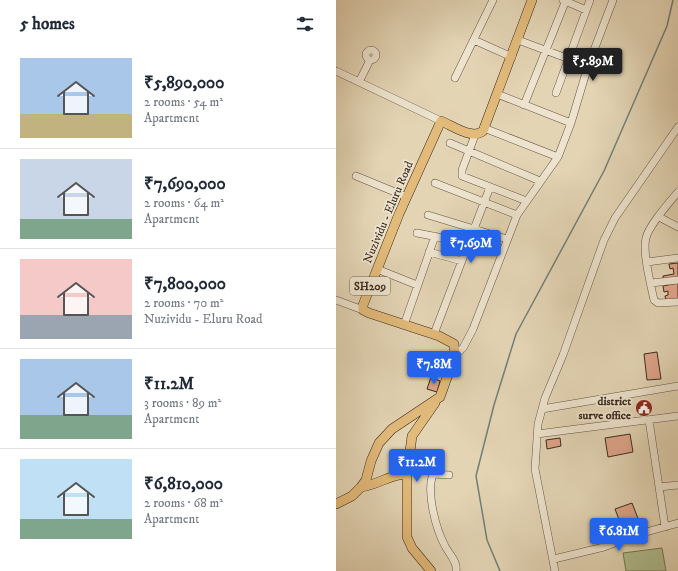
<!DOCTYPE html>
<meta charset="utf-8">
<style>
:root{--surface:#fff;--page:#f6f6f7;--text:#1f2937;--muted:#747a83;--line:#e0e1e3;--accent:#2563eb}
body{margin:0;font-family:"IM FELL DW Pica",serif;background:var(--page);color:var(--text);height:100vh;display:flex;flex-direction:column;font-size:15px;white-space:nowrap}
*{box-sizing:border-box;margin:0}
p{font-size:13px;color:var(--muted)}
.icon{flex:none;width:22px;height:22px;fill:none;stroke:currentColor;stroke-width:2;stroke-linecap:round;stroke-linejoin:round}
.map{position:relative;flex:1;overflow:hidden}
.panel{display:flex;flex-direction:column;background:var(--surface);width:336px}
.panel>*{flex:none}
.price{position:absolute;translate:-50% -34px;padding:0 9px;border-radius:4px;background:var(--accent);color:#fff;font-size:13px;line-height:26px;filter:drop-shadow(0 1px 2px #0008)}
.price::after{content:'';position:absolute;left:50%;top:24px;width:12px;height:9px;margin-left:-6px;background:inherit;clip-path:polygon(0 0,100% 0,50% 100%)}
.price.active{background:#222;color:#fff}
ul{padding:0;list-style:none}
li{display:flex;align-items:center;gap:12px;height:100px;padding:0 20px}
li+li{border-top:1px solid var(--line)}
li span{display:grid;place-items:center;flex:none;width:112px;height:80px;border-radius:0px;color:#555}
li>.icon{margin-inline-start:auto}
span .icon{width:48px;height:48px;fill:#fffc;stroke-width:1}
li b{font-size:17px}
h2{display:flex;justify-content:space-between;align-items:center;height:48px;padding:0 20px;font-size:17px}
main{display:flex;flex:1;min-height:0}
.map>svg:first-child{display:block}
.green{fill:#b0bd8f;stroke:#757456}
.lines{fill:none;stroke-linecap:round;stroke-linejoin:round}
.stream{stroke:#727f79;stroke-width:1.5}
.building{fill:#dfa489;stroke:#3a2b1e}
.minor-casing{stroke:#645544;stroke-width:8}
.major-casing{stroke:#3a2b1e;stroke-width:10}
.minor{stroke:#ede3ce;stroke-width:7}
.major{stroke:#e2ba7a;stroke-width:9}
.labels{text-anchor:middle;stroke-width:3.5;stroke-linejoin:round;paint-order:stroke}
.shield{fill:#ede3ce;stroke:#706253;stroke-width:1}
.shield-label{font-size:11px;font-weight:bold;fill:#3a2b1e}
.street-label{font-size:12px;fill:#3a2b1e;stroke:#ede3ce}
.poi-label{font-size:12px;font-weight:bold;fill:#3a2b1e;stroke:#ede3ce;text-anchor:end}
</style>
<main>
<section class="panel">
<h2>5 homes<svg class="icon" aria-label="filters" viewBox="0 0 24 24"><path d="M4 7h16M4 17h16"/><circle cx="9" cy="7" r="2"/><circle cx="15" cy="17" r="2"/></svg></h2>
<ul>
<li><span style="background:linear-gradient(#a9c7e8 70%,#c2b280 0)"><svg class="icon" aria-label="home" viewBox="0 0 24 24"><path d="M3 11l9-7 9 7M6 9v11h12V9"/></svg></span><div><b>₹5,890,000</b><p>2 rooms · 54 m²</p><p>Apartment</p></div></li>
<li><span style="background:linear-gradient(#c9d6e8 75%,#7fa58c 0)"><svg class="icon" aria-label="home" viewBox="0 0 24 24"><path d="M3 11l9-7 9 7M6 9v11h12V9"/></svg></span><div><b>₹7,690,000</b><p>2 rooms · 64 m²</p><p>Apartment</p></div></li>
<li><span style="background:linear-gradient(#f6c9c9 70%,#9aa5b1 0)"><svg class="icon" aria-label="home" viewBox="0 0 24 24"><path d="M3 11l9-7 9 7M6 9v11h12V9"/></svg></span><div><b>₹7,800,000</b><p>2 rooms · 70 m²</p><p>Nuzividu - Eluru Road</p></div></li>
<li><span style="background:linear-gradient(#a9c7e8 70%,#7fa58c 0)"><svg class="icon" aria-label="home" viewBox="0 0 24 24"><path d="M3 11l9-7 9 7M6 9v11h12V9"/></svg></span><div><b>₹11.2M</b><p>3 rooms · 89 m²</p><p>Apartment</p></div></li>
<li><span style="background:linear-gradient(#bfe0f5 75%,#7fa58c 0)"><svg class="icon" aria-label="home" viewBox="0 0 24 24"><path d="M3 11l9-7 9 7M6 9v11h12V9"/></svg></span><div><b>₹6,810,000</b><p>2 rooms · 68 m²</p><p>Apartment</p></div></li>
</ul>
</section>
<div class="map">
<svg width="342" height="571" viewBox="0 0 342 571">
<rect width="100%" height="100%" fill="#e3d4b4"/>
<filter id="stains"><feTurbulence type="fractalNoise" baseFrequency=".005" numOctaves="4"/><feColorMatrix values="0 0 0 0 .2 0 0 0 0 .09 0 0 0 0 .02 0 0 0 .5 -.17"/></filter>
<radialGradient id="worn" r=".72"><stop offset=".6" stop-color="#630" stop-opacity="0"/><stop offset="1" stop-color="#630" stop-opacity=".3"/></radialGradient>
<!-- green -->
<path class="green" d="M326,548l4,23h-40l-3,-18z"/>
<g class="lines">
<!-- stream -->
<path class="stream" d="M164,571l-13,-31 -11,-64 18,-71 22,-71 88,-163 63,-145 6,-26"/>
</g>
<!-- building -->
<path class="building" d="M342,263v16l-15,2v-5l11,-2 -1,-6 -3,1 -1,-5z
M342,283v16l-12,2 -1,-5 3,-1v-4l-4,1 -1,-6z
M321,352l4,27 -14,1 -3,-26z
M95,377l9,4 -3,11 -10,-3z
M294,434l3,18 -25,5 -3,-19z
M224,438l1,8 -14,3 -1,-9z
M296,503l9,23 -17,7 -9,-24z"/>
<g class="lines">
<!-- minor casing -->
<g class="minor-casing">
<path id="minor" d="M227,0l23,10
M138,40l38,17
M182,40l70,26
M30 55a5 5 0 1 1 10 0a5 5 0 1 1-10 0Z
M0,71l105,50
M119,78l38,-78
M23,82l11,-22
M220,93l34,-93
M161,94l74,29
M188,105l42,-105
M148,128l74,29
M139,135l-13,35v6l62,24 1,2
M114,143l90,38
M20,176l51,21
M99,183l82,32 41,-58 13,-34 17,-57 25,-66
M342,192c-9,11 -29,33 -32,46 -4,13 5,48 8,62l4,3 20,-1
M92,215l79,24
M323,217l19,10
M81,233l52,10
M93,252l33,9
M311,262l31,-4
M41,269l40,16
M315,283l27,-3
M0,300l27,10
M68,325l31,-89
M98,334l56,-147
M119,355l8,-7 10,-19 44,-114
M206,409l136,-23
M313,420l16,107
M201,434l141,-18
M113,475l-16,-1c-7,19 3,55 12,72 4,8 13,16 11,25
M323,487l19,-2
M218,559l50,-12 35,-13 39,-11
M219,571l-20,-102 3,-45 7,-26 18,-43 41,-115 11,-22 63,-91"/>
</g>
<!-- major casing -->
<g class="major-casing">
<path id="major" d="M25,487c17,-2 29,-13 46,-13
M0,504l16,-8 9,-9 5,-7 5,-19 8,-18 13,-14 48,-32 15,-42 -1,-11 -15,-8 -70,-23 -6,-3v-5l36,-91 42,-93c12,5 31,19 42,10l49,-131
M95,571l-19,-23 -5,-11v-63l5,-38 23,-33"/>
</g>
<!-- minor -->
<use href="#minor" class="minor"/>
<!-- major -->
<use href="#major" class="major"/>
</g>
<!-- icons -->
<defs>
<g id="civic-disc" transform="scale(0.9)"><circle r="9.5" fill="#8f2418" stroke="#ede3ce"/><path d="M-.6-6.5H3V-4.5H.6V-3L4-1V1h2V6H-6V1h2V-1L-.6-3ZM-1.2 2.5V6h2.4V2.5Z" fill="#fff"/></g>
</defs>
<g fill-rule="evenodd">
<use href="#civic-disc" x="308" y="408"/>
</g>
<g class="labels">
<!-- shield labels -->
<rect class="shield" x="14" y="277" width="40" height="18" rx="3"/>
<g class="shield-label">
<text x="34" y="290">SH209</text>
</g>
<!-- street labels -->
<g class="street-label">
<text transform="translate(52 212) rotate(-67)" y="4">Nuzividu - Eluru Road</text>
</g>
<!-- poi labels -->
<g class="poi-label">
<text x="295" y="405">district<tspan x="295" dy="14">surve office</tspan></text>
</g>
</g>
<rect width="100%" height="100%" filter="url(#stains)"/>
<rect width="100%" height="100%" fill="url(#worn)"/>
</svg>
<b class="price active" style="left:257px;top:82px">₹5.89M</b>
<b class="price" style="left:135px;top:264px">₹7.69M</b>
<b class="price" style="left:98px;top:385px">₹7.8M</b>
<b class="price" style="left:81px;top:483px">₹11.2M</b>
<b class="price" style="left:283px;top:552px">₹6.81M</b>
</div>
</main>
